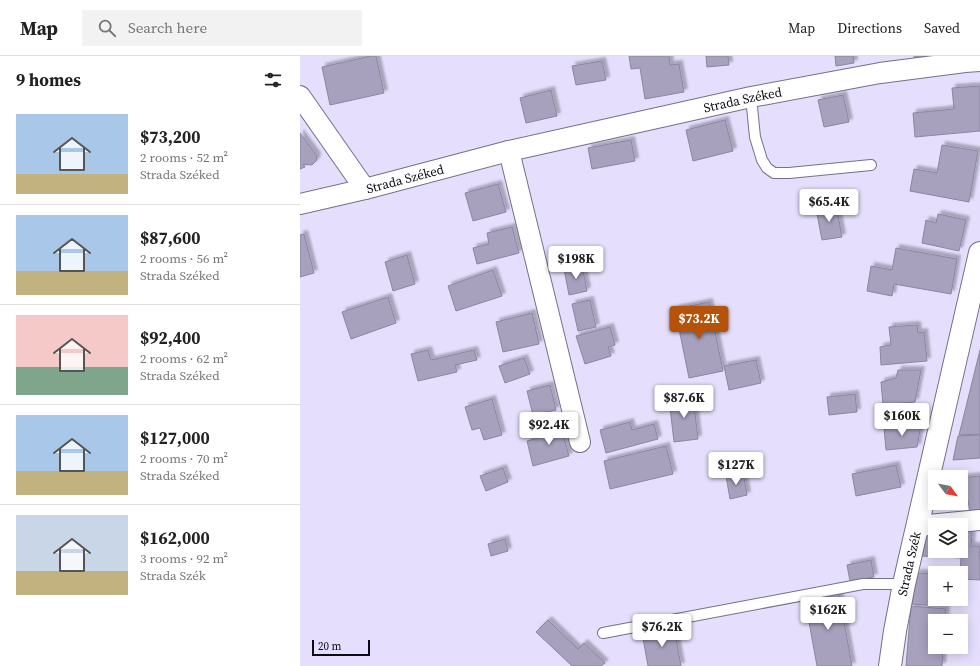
<!DOCTYPE html>
<meta charset="utf-8">
<style>
:root{--surface:#fff;--page:#f2f2f2;--text:#222;--muted:#767676;--line:#e0e0e0;--accent:#b45309}
body{margin:0;font-family:"Source Serif 4",serif;background:var(--page);color:var(--text);height:100vh;display:flex;flex-direction:column;font-size:15px;white-space:nowrap}
*{box-sizing:border-box;margin:0}
p{font-size:13px;color:var(--muted)}
.icon{flex:none;width:22px;height:22px;fill:none;stroke:currentColor;stroke-width:2;stroke-linecap:round;stroke-linejoin:round}
.map{position:relative;flex:1;overflow:hidden}
.panel{display:flex;flex-direction:column;background:var(--surface);width:300px}
.panel>*{flex:none}
.needle{width:26px;rotate:123deg}
.tools{position:absolute;left:628px;top:414px;display:grid;gap:8px}
.tools a{display:grid;place-items:center;width:40px;height:40px;border-radius:0px;background:var(--surface);box-shadow:0 2px 10px #0003;font-size:20px}
.scale{position:absolute;left:12px;bottom:10px;width:58px;box-sizing:border-box;padding-left:4px;border:2px solid #0c0a14;border-top:0;font-size:11px;line-height:14px;white-space:nowrap;color:#0c0a14;-webkit-text-stroke:3px #e5dffd;paint-order:stroke}
.price{position:absolute;translate:-50% -34px;padding:0 9px;border-radius:4px;background:#fff;color:#222;font-size:13px;line-height:26px;filter:drop-shadow(0 1px 2px #0008)}
.price::after{content:'';position:absolute;left:50%;top:24px;width:12px;height:9px;margin-left:-6px;background:inherit;clip-path:polygon(0 0,100% 0,50% 100%)}
.price.active{background:var(--accent);color:#fff}
ul{padding:0;list-style:none}
li{display:flex;align-items:center;gap:12px;height:100px;padding:0 16px}
li+li{border-top:1px solid var(--line)}
li span{display:grid;place-items:center;flex:none;width:112px;height:80px;border-radius:0px;color:#555}
li>.icon{margin-inline-start:auto}
span .icon{width:48px;height:48px;fill:#fffc;stroke-width:1}
li b{font-size:17px}
h2{display:flex;justify-content:space-between;align-items:center;height:48px;padding:0 16px;font-size:17px}
header{display:flex;align-items:center;gap:24px;box-sizing:border-box;height:56px;padding:0 20px;background:var(--surface);border-bottom:1px solid var(--line)}
header strong{font-size:19px}
nav{display:flex;gap:22px;margin-inline-start:auto;font-size:14px}
.search{width:280px;height:36px;background:var(--page);display:flex;align-items:center;gap:10px;box-sizing:border-box;padding:0 14px;border-radius:0px;color:var(--muted);font-size:15px}
main{display:flex;flex:1;min-height:0}
.map>svg:first-child{display:block}
.building{fill:#a7a1be;stroke:#8b85a2;filter:url(#shadow)}
.lines{fill:none;stroke-linecap:round;stroke-linejoin:round}
.lane-casing{stroke:#756f8a;stroke-width:12}
.street-casing{stroke:#756f8a;stroke-width:22}
.secondary-casing{stroke:#756f8a;stroke-width:24}
.lane{stroke:#fff;stroke-width:10}
.street{stroke:#fff;stroke-width:20}
.secondary{stroke:#fff;stroke-width:22}
.labels{text-anchor:middle;stroke-width:4;stroke-linejoin:round;paint-order:stroke}
.street-label{font-size:13px;fill:#0c0a14;stroke:#e5dffd}
</style>
<header>
<strong>Map</strong>
<div class="search"><svg class="icon" aria-label="search" viewBox="0 0 24 24"><circle cx="10" cy="10" r="6"/><path d="M15 15l6 6"/></svg>Search here</div>
<nav><a>Map</a><a>Directions</a><a>Saved</a></nav>
</header>
<main>
<section class="panel">
<h2>9 homes<svg class="icon" aria-label="filters" viewBox="0 0 24 24"><path d="M4 7h16M4 17h16"/><circle cx="9" cy="7" r="2"/><circle cx="15" cy="17" r="2"/></svg></h2>
<ul>
<li><span style="background:linear-gradient(#a9c7e8 75%,#c2b280 0)"><svg class="icon" aria-label="home" viewBox="0 0 24 24"><path d="M3 11l9-7 9 7M6 9v11h12V9"/></svg></span><div><b>$73,200</b><p>2 rooms · 52 m²</p><p>Strada Széked</p></div></li>
<li><span style="background:linear-gradient(#a9c7e8 70%,#c2b280 0)"><svg class="icon" aria-label="home" viewBox="0 0 24 24"><path d="M3 11l9-7 9 7M6 9v11h12V9"/></svg></span><div><b>$87,600</b><p>2 rooms · 56 m²</p><p>Strada Széked</p></div></li>
<li><span style="background:linear-gradient(#f6c9c9 65%,#7fa58c 0)"><svg class="icon" aria-label="home" viewBox="0 0 24 24"><path d="M3 11l9-7 9 7M6 9v11h12V9"/></svg></span><div><b>$92,400</b><p>2 rooms · 62 m²</p><p>Strada Széked</p></div></li>
<li><span style="background:linear-gradient(#a9c7e8 70%,#c2b280 0)"><svg class="icon" aria-label="home" viewBox="0 0 24 24"><path d="M3 11l9-7 9 7M6 9v11h12V9"/></svg></span><div><b>$127,000</b><p>2 rooms · 70 m²</p><p>Strada Széked</p></div></li>
<li><span style="background:linear-gradient(#c9d6e8 70%,#c2b280 0)"><svg class="icon" aria-label="home" viewBox="0 0 24 24"><path d="M3 11l9-7 9 7M6 9v11h12V9"/></svg></span><div><b>$162,000</b><p>3 rooms · 92 m²</p><p>Strada Szék</p></div></li>
</ul>
</section>
<div class="map">
<svg width="680" height="610" viewBox="0 0 680 610">
<defs>
<filter id="shadow"><feDropShadow dx="3.5" dy="-3.5" stdDeviation="1" flood-color="#0004"/></filter>
</defs>
<rect width="100%" height="100%" fill="#e5dffd"/>
<!-- building -->
<path class="building" d="M71,0h5l8,37 -54,12 -8,-38z
M329,0h40l1,9 9,-1 5,28 -39,7 -5,-31 -9,1z
M406,0h22l1,9 -22,2z
M535,0h18l1,7 -18,3z
M614,0h27l-26,4z
M302,5l4,19 -30,5 -4,-19z
M680,30v45l-65,6 -2,-24 41,-4 -2,-21z
M251,34l6,26 -31,7 -6,-25z
M543,39l6,27 -25,5 -6,-27z
M425,64l8,31 -40,10 -7,-31z
M0,77l17,23 -1,5 -4,4 -9,-1 2,3 -5,2z
M331,84l4,21 -43,8 -4,-21z
M642,89l36,6 -9,51 -59,-11 4,-22 23,4z
M198,128l8,28 -33,9 -8,-28z
M536,149l6,32 -20,3 -6,-31z
M638,158l28,6 -7,31 -37,-8 4,-23 10,3z
M212,171l7,26 -42,11 -4,-16 16,-4 -2,-11z
M4,178l10,39 -14,4v-42z
M596,192l61,11 -6,35 -57,-10 -2,12 -25,-5 4,-25 21,4z
M107,199l8,29 -22,7 -8,-29z
M282,209l5,26 -18,4 -5,-26z
M193,214l9,26 -46,15 -8,-25z
M88,241l8,26 -45,16 -9,-27z
M290,244l6,27 -18,4 -6,-27z
M409,246l14,69 -34,7 -14,-69z
M232,257l7,31 -36,8 -7,-30z
M617,269l1,8 6,-1 3,29 -46,4 -1,-18 11,-2 -2,-18z
M310,271l5,18 -7,2 3,9 -26,8 -9,-28z
M128,294l3,10 43,-10 3,10 -22,5 2,7 -39,9 -7,-27z
M680,294v84l-21,1z
M224,302l6,16 -25,9 -6,-17z
M456,304l5,23 -32,7 -5,-24z
M598,314h23l-6,32 -32,3 -2,-23 15,-4z
M250,329l6,25 -23,5 -6,-24z
M555,338l2,18 -28,3 -2,-18z
M393,340l5,43 -24,3 -5,-43z
M192,343l10,36 -18,5 -4,-12 -8,2 -7,-23z
M330,366l2,8 22,-6 4,15 -52,14 -6,-23z
M260,367l9,33 -36,10 -6,-25 19,-5 -2,-8z
M621,368l-4,23 -31,3 -2,-22z
M680,379v23l-27,2 5,-24z
M366,390l7,28 -63,15 -6,-28z
M596,409l5,22 -45,9 -4,-22z
M203,412l5,14 -22,9 -6,-15z
M443,416l4,23 -17,4 -4,-23z
M680,420v36l-10,1 -2,-13 -7,1v-23z
M624,473l11,1v21h26v-20l11,1 -1,14h9l-1,12h1v22l-19,-1v-6h-1l1,-15 -39,-2z
M205,483l3,12 -17,5 -3,-12z
M571,504l3,17 -24,4 -3,-16z
M617,517l18,1v25h14l-1,4 -21,-2v4l-16,-1z
M539,538l13,72h-35l-12,-66z
M611,550l35,3 -1,12h-10v26h8l-1,19h-36z
M248,564l30,29 6,-6 21,20 -4,3h-29l-36,-34z
M374,572l7,38h-33l-6,-33z"/>
<g class="lines">
<!-- lane casing -->
<g class="lane-casing">
<path id="lane" d="M451,41l4,40 7,23 5,8 7,5h15l82,-8
M303,577l260,-49h41"/>
</g>
<!-- street casing -->
<g class="street-casing">
<g id="street">
<path d="M0,40l65,93"/>
<path d="M209,95l71,291"/>
<path id="s1" d="M0,148l65,-15 144,-38 242,-54 129,-24 85,-11 15,-1"/>
<path d="M618,470l62,-6"/>
</g>
</g>
<!-- secondary casing -->
<g class="secondary-casing">
<g id="secondary">
<path id="s2" d="M590,610l5,-35 9,-47 76,-331"/>
</g>
</g>
<!-- lane -->
<use href="#lane" class="lane"/>
<!-- street -->
<use href="#street" class="street"/>
<!-- secondary -->
<use href="#secondary" class="secondary"/>
</g>
<g class="labels">
<!-- street labels -->
<g class="street-label">
<text dy="5" stroke="none"><textPath href="#s1" startOffset="455">Strada Széked</textPath></text>
<text dy="5" stroke="none"><textPath href="#s1" startOffset="108">Strada Széked</textPath></text>
<text dy="5" stroke="none"><textPath href="#s2" startOffset="104">Strada Szék</textPath></text>
</g>
</g>
</svg>
<div class="tools">
<a><svg class="needle" viewBox="-14 -14 28 28"><path d="M0-13l5 13h-10z" fill="#e53935"/><path d="M0 13l5-13h-10z" fill="#767676"/></svg></a>
<a><svg class="icon" aria-label="layers" viewBox="0 0 24 24"><path d="M12 4l9 5-9 5-9-5zM3 14l9 5 9-5"/></svg></a>
<a>+</a>
<a>−</a>
</div>
<div class="scale">20 m</div>
<b class="price" style="left:529px;top:167px">$65.4K</b>
<b class="price" style="left:276px;top:224px">$198K</b>
<b class="price active" style="left:399px;top:284px">$73.2K</b>
<b class="price" style="left:384px;top:363px">$87.6K</b>
<b class="price" style="left:602px;top:381px">$160K</b>
<b class="price" style="left:249px;top:390px">$92.4K</b>
<b class="price" style="left:436px;top:430px">$127K</b>
<b class="price" style="left:528px;top:575px">$162K</b>
<b class="price" style="left:362px;top:592px">$76.2K</b>
</div>
</main>
